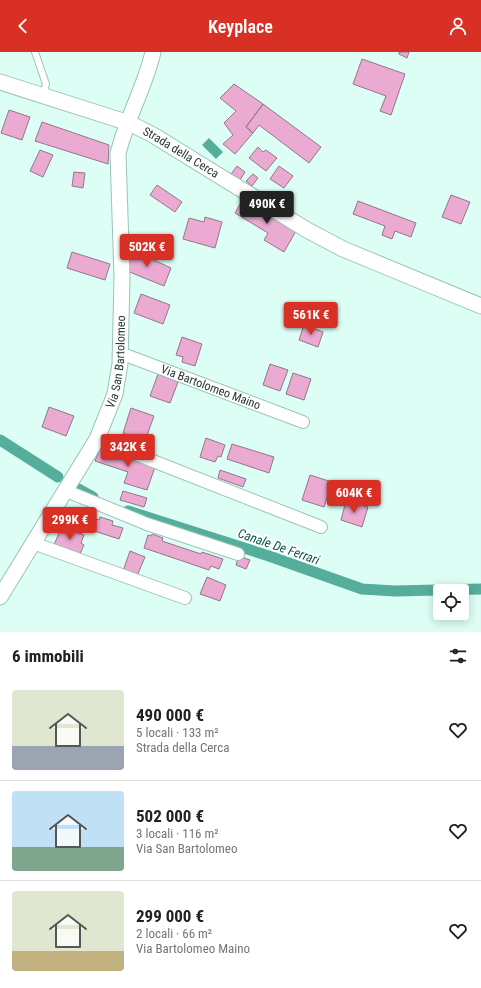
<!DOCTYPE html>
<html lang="it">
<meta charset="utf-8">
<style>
:root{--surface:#fff;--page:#f6f6f6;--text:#202124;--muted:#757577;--line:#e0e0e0;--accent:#d93025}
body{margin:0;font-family:"Roboto Condensed",sans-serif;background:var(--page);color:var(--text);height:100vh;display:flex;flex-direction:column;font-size:15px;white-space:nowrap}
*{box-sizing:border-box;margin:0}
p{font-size:13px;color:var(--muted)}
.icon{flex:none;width:22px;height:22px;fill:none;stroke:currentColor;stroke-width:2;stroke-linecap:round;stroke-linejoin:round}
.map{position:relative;height:580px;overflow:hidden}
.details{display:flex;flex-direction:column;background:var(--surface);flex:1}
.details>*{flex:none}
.fabs{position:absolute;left:433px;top:532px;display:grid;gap:8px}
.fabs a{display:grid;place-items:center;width:36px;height:36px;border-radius:4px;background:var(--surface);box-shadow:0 2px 10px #0003;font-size:20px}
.price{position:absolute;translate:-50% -34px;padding:0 9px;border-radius:4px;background:var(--accent);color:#fff;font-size:13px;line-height:26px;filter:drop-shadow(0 1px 2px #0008)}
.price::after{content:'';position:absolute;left:50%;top:24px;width:12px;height:9px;margin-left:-6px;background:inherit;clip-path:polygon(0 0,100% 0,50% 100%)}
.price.selected{background:#222;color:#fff}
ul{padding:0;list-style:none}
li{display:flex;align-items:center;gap:12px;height:100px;padding:0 12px}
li+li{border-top:1px solid var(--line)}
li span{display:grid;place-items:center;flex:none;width:112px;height:80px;border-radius:4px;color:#555}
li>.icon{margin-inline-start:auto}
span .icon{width:48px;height:48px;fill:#fffc;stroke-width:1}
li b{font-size:17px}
h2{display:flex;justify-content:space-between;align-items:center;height:48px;padding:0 12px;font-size:17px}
header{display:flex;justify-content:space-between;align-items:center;height:52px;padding:0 12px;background:var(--accent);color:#fff;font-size:18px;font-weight:600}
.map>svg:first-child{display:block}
.water{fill:#55ae9b}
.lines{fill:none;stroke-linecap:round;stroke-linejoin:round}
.canal{stroke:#55ae9b;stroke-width:11}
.building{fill:#eaaad2;stroke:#947688}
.service-casing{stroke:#9bc3b8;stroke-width:8}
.minor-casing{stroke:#9bc3b8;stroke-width:14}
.tertiary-casing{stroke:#9bc3b8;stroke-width:17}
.service{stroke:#fff;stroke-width:6}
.minor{stroke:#fff;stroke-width:12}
.tertiary{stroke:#fff;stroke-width:15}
.labels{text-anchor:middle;stroke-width:4;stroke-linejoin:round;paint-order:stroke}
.street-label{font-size:12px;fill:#263732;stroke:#fff}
.water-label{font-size:13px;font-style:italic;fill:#0b584b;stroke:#fff}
</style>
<header><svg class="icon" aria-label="back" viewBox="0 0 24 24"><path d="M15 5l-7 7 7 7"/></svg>Keyplace<svg class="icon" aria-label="person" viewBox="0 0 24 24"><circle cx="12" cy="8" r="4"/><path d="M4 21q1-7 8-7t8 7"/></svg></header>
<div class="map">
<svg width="481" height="580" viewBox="0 0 481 580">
<rect width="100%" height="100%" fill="#ddfef5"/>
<!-- water -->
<path class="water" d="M209,86l14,14 -7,7 -14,-14z"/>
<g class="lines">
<!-- canal -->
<path class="canal" d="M0,388l58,37
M75,435l18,10
M128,459l141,45 93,33 33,2 86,-2"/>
</g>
<!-- building -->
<path class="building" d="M399,0h10l-2,6 -8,-4z
M362,7l43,15 -14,41 -11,-4 6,-15 -33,-12z
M234,32l29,20 -17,23 7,6 -18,21 -12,-10 10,-9 -9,-12 12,-12 -16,-13z
M263,52l58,43 -12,16 -50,-38 -6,8 -7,-6z
M9,58l21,7 -8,23 -21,-7z
M42,70l67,23 -1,19 -73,-23z
M258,95l5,5 3,-2 11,8 -11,13 -17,-13z
M40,98l13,5 -10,22 -13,-6z
M237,114l8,6 -5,8 -9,-6z
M279,114l14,10 -9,12 -14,-9z
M74,120l11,1 -2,15 -11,-2z
M253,122l5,4 -6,8 -6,-5z
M157,133l25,17 -7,10 -25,-17z
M451,143l19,7 -9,22 -19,-7z
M243,147l53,32 -12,21 -20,-12 4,-7 -33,-20z
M358,149l58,22 -5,14 -16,-6 -3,8 -10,-4 3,-9 -32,-12z
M205,165l17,5 -7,26 -32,-9 6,-21 15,4z
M128,196l43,20 -7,18 -37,-15z
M72,200l38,12 -5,16 -38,-12z
M141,242l29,11 -7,19 -29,-11z
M304,273l19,7 -5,15 -19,-7z
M182,285l20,7 -7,22 -13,-4 1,-5 -7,-2z
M270,312l18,6 -8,21 -17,-6z
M293,321l18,6 -7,21 -18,-6z
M158,322l20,8 -8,21 -20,-7z
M49,355l25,9 -8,20 -24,-9z
M131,356l23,8 -9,25 -22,-8z
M206,386l19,7 -4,12 -3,-1 -3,6 -15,-5z
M232,392l42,13 -5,16 -42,-14z
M100,396l55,19 -8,23 -23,-7 4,-11 -33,-11z
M220,418l26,9 -3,8 -25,-9z
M310,423l22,7 -8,25 -22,-7z
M123,439l24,7 -3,9 -24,-7z
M346,449l22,6 -6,20 -21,-7z
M91,465l8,3 1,-3 13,4 -1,4 11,3 -4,11 -31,-10z
M62,474l22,9 -3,8 3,2 -5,11 -25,-11z
M152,482l11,4 -1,3 39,13 1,-2 21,7 -4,10 -8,-3 -2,4 -65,-22 4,-13 3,1z
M130,499l15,6 -8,19 -14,-5z
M239,504l11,4 -4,9 -10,-4z
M207,525l19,8 -6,16 -20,-7z"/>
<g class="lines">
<!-- service casing -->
<g class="service-casing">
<path id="service" d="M35,0l11,32 -3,11"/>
</g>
<!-- minor casing -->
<g class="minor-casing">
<g id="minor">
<path id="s1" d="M120,301l183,69"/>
<path d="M97,387l224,88"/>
<path d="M64,438l83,34 91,30"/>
<path d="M33,491l152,55"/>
</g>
</g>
<!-- tertiary casing -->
<g class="tertiary-casing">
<g id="tertiary">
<path id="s2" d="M0,30l129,41 24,12 154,95 36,19 138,57"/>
<path id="s3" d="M0,545l97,-158 18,-45 5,-30 2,-87 -4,-123c8,-35 27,-67 35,-102"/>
</g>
</g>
<!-- service -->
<use href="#service" class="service"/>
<!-- minor -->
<use href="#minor" class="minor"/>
<!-- tertiary -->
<use href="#tertiary" class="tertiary"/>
</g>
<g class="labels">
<!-- street labels -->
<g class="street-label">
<text dy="4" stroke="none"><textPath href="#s2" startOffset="195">Strada della Cerca</textPath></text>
<text dy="4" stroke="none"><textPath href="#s3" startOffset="266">Via San Bartolomeo</textPath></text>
<text dy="4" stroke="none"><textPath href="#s1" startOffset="97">Via Bartolomeo Maino</textPath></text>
</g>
<!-- water labels -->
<g class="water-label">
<text transform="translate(279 494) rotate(19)" y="5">Canale De Ferrari</text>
</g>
</g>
</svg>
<div class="fabs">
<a><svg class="icon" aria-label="locate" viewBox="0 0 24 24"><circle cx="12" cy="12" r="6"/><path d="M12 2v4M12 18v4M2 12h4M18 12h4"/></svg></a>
</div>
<b class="price selected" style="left:267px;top:173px">490K €</b>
<b class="price" style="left:147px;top:216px">502K €</b>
<b class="price" style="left:311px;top:284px">561K €</b>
<b class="price" style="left:128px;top:416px">342K €</b>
<b class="price" style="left:354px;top:462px">604K €</b>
<b class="price" style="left:70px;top:489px">299K €</b>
</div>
<section class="details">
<h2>6 immobili<svg class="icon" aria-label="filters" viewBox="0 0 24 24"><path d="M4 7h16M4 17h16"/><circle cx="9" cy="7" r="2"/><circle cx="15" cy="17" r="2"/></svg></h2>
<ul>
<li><span style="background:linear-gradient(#dfe7d0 70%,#9aa5b1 0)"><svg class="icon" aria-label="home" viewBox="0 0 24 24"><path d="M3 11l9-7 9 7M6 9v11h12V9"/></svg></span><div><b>490 000 €</b><p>5 locali · 133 m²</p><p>Strada della Cerca</p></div><svg class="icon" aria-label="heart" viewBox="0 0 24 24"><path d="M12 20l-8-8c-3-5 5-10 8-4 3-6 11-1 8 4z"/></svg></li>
<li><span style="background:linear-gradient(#bfe0f5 70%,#7fa58c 0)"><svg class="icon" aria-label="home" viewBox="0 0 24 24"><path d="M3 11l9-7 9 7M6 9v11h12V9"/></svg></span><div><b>502 000 €</b><p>3 locali · 116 m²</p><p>Via San Bartolomeo</p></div><svg class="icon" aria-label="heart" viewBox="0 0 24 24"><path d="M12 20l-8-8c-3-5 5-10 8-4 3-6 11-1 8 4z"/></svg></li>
<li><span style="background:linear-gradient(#dfe7d0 75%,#c2b280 0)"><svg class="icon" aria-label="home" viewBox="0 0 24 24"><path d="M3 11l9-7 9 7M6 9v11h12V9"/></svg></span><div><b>299 000 €</b><p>2 locali · 66 m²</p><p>Via Bartolomeo Maino</p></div><svg class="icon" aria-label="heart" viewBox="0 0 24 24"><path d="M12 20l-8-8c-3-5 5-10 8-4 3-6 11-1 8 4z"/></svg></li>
</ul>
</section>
